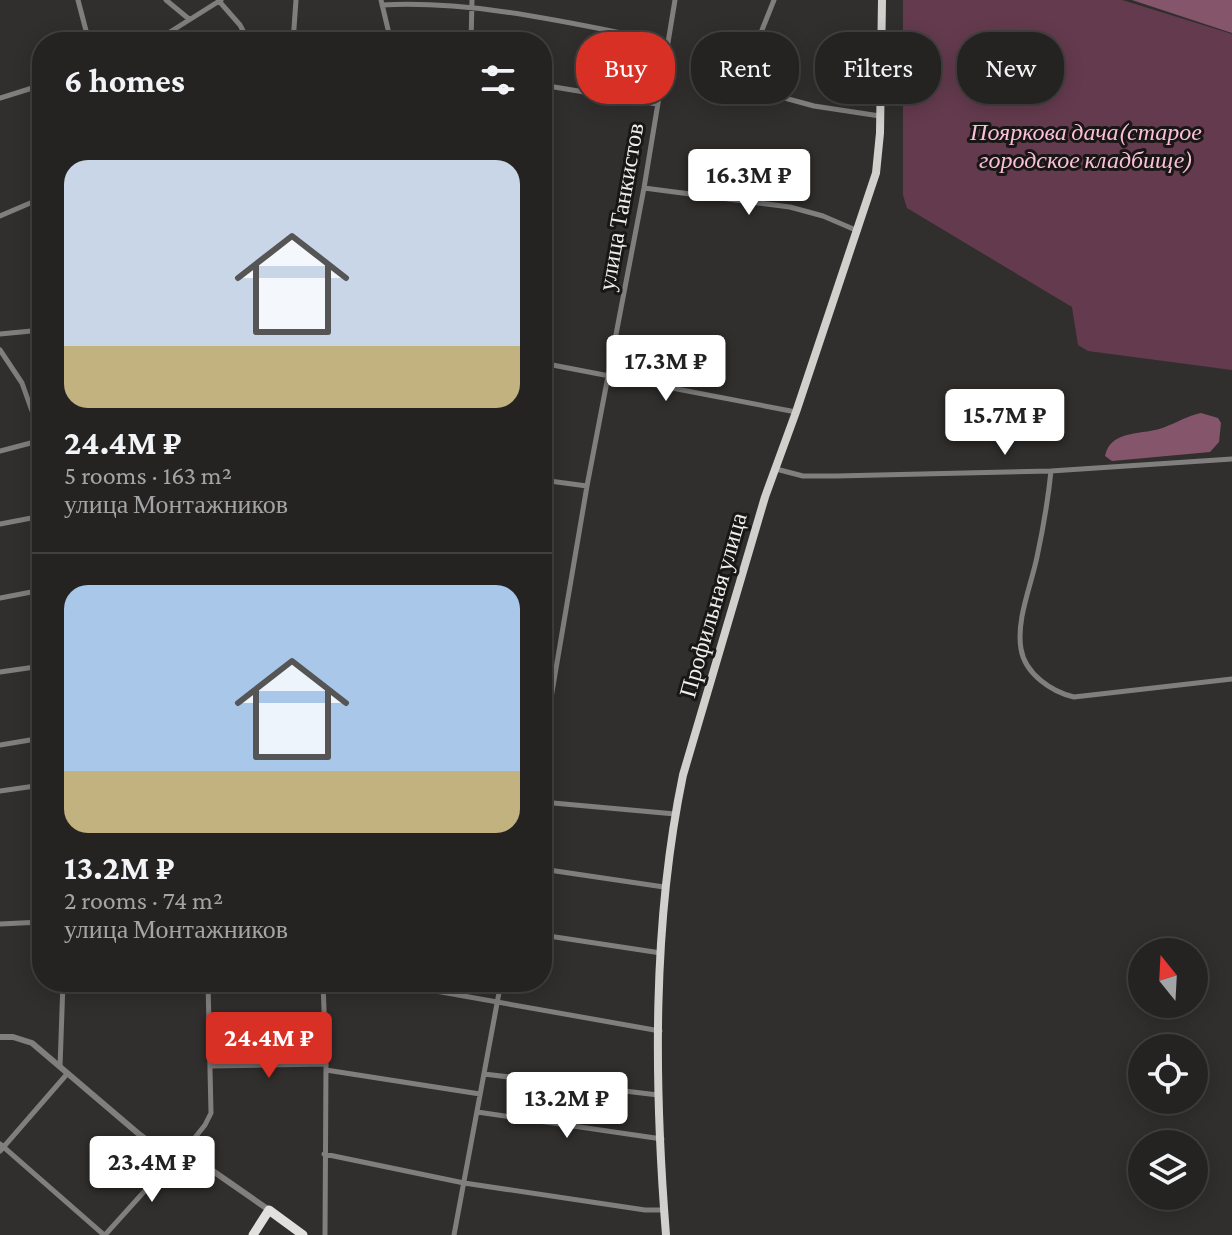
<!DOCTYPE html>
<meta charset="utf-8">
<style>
:root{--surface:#252322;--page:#312f2f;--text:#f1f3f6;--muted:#a3a4a5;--line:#424040;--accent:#d93025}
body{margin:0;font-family:"Crimson Pro",serif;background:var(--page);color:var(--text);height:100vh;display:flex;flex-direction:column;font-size:30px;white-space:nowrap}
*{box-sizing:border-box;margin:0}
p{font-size:26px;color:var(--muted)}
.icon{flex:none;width:44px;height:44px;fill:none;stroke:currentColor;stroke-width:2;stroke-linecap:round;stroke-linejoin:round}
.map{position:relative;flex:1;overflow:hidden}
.side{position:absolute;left:32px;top:32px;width:520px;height:960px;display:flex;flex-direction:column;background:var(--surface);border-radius:32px;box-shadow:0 4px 20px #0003,0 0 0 2px var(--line)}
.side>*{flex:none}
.top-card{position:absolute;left:576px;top:32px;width:536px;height:72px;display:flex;gap:16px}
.needle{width:52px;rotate:342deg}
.fabs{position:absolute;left:1128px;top:938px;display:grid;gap:16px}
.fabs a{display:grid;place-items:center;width:80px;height:80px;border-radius:50%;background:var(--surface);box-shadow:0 4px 20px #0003,0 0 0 2px var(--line);font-size:40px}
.price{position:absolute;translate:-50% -68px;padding:0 18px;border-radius:8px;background:#fff;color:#222;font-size:26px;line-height:52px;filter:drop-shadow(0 2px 4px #0008)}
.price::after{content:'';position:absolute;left:50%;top:48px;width:24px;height:18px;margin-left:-12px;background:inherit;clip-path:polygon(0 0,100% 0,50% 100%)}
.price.selected{background:var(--accent);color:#fff}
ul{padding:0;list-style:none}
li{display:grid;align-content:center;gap:16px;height:424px;padding:0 32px}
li+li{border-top:2px solid var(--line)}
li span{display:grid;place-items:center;height:248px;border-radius:24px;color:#555}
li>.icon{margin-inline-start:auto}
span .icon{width:144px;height:144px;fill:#fffc;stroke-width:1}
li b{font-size:34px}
h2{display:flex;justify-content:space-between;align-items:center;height:96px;padding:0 32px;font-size:34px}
.pill{padding:0 28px;border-radius:32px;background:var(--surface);box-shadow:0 4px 20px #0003,0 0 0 2px var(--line);font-size:28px;line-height:72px}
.pill.selected{background:var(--accent);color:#fff}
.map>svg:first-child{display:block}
.green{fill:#643b4e}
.forest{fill:#85566b}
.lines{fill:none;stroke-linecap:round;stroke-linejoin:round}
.minor{stroke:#807f7e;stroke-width:5}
.tertiary{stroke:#807f7e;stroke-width:6}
.primary{stroke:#d1d0cd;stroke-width:8}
.trunk{stroke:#e1e0dc;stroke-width:9}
.labels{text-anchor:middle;stroke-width:6;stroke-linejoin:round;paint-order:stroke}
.park-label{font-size:24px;font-style:italic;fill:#fcbed8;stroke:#181716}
.street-label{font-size:24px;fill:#f0eeed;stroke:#181716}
</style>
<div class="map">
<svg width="1232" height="1235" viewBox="0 0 1232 1235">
<rect width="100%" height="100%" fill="#312f2d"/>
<!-- green -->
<path class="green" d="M903,0h219l110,34v336l-144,-19 -10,-6 -6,-38 -165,-99 -4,-13z"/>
<!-- forest -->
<path class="forest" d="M1132,0h100v33z
M1201,413l17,5 3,5 -2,19 -9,10 -98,9 -7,-5c6,-28 39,-20 60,-29 13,-5 22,-11 36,-14z"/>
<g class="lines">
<!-- minor -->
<path class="minor" d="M78,0l11,42
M166,0l23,19
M381,0l10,42
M774,0l-32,80 2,7 70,19 66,10
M219,1l21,24 9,17
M382,5c95,-5 191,19 285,37
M154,42l67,-42
M293,42l3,-42
M471,42l1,-42
M542,85l115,19
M0,98l42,-13
M644,188l146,19 33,9 35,15
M0,216l42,-18
M0,334l42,-4
M0,350l22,33 20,56
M542,363l254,49
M0,451l42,-11
M776,469l27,7h33l215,-5 181,-12
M1051,471c-3,29 -8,58 -14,86 -6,29 -21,63 -16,92 4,25 31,43 53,48l158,-18
M542,480l45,6
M0,524l42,-8
M0,598l42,-8
M0,672l42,-6
M0,745l42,-7
M542,751l45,-265 57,-298 31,-188
M0,791l42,-6
M542,802l133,12
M542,869l122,18
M0,924l42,-2
M542,935l119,18
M323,982l3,82 -1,171
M385,982l275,49
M211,1066l115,-2
M60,1067l3,-85
M326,1070l154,24
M484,1074l174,21
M477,1112l185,27
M0,1144l104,91
M0,1151l67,-77
M324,1154l140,29 181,27h19
M181,1155l24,-30 6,-12 -3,-131
M105,1235l73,-81
M454,1235l47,-253"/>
<!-- tertiary -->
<path class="tertiary" d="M0,1037h13l19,6 108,92 11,8 49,19 69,48"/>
<!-- primary -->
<path class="primary" d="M666,1235c-12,-151 -14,-311 17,-460l82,-278 31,-85 80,-239 4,-40 2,-133"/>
<!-- trunk -->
<path class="trunk" d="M253,1235l16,-25 34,25"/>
</g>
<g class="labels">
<!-- park labels -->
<g class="park-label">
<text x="1086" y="140">Пояркова дача(старое<tspan x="1086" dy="28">городское кладбище)</tspan></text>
</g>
<!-- street labels -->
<g class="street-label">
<text transform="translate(621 207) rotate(-80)" y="8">улица Танкистов</text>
<text transform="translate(713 605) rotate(-74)" y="8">Профильная улица</text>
</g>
</g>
</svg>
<div class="fabs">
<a><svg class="needle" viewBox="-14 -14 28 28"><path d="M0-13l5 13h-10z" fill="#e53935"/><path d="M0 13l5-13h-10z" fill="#a3a4a5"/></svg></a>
<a><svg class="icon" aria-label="locate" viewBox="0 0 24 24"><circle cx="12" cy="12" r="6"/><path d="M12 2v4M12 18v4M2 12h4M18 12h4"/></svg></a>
<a><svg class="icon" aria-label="layers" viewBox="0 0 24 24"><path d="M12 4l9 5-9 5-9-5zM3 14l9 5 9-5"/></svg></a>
</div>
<b class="price" style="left:749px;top:217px">16.3M ₽</b>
<b class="price" style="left:666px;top:403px">17.3M ₽</b>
<b class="price" style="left:1005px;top:457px">15.7M ₽</b>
<b class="price selected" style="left:269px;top:1080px">24.4M ₽</b>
<b class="price" style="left:567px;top:1140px">13.2M ₽</b>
<b class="price" style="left:152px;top:1204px">23.4M ₽</b>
<div class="top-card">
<a class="pill selected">Buy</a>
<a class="pill">Rent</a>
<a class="pill">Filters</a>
<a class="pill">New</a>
</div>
<section class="side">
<h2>6 homes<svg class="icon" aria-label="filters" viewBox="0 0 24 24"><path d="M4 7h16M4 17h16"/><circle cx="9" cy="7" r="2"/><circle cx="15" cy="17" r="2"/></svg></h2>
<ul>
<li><span style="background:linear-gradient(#c9d6e8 75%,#c2b280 0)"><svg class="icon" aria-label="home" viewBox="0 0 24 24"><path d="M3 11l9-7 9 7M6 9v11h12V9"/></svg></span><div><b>24.4M ₽</b><p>5 rooms · 163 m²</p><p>улица Монтажников</p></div></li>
<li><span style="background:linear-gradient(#a9c7e8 75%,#c2b280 0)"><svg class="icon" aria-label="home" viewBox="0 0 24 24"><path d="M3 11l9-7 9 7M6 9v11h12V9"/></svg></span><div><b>13.2M ₽</b><p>2 rooms · 74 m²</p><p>улица Монтажников</p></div></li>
</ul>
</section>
</div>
